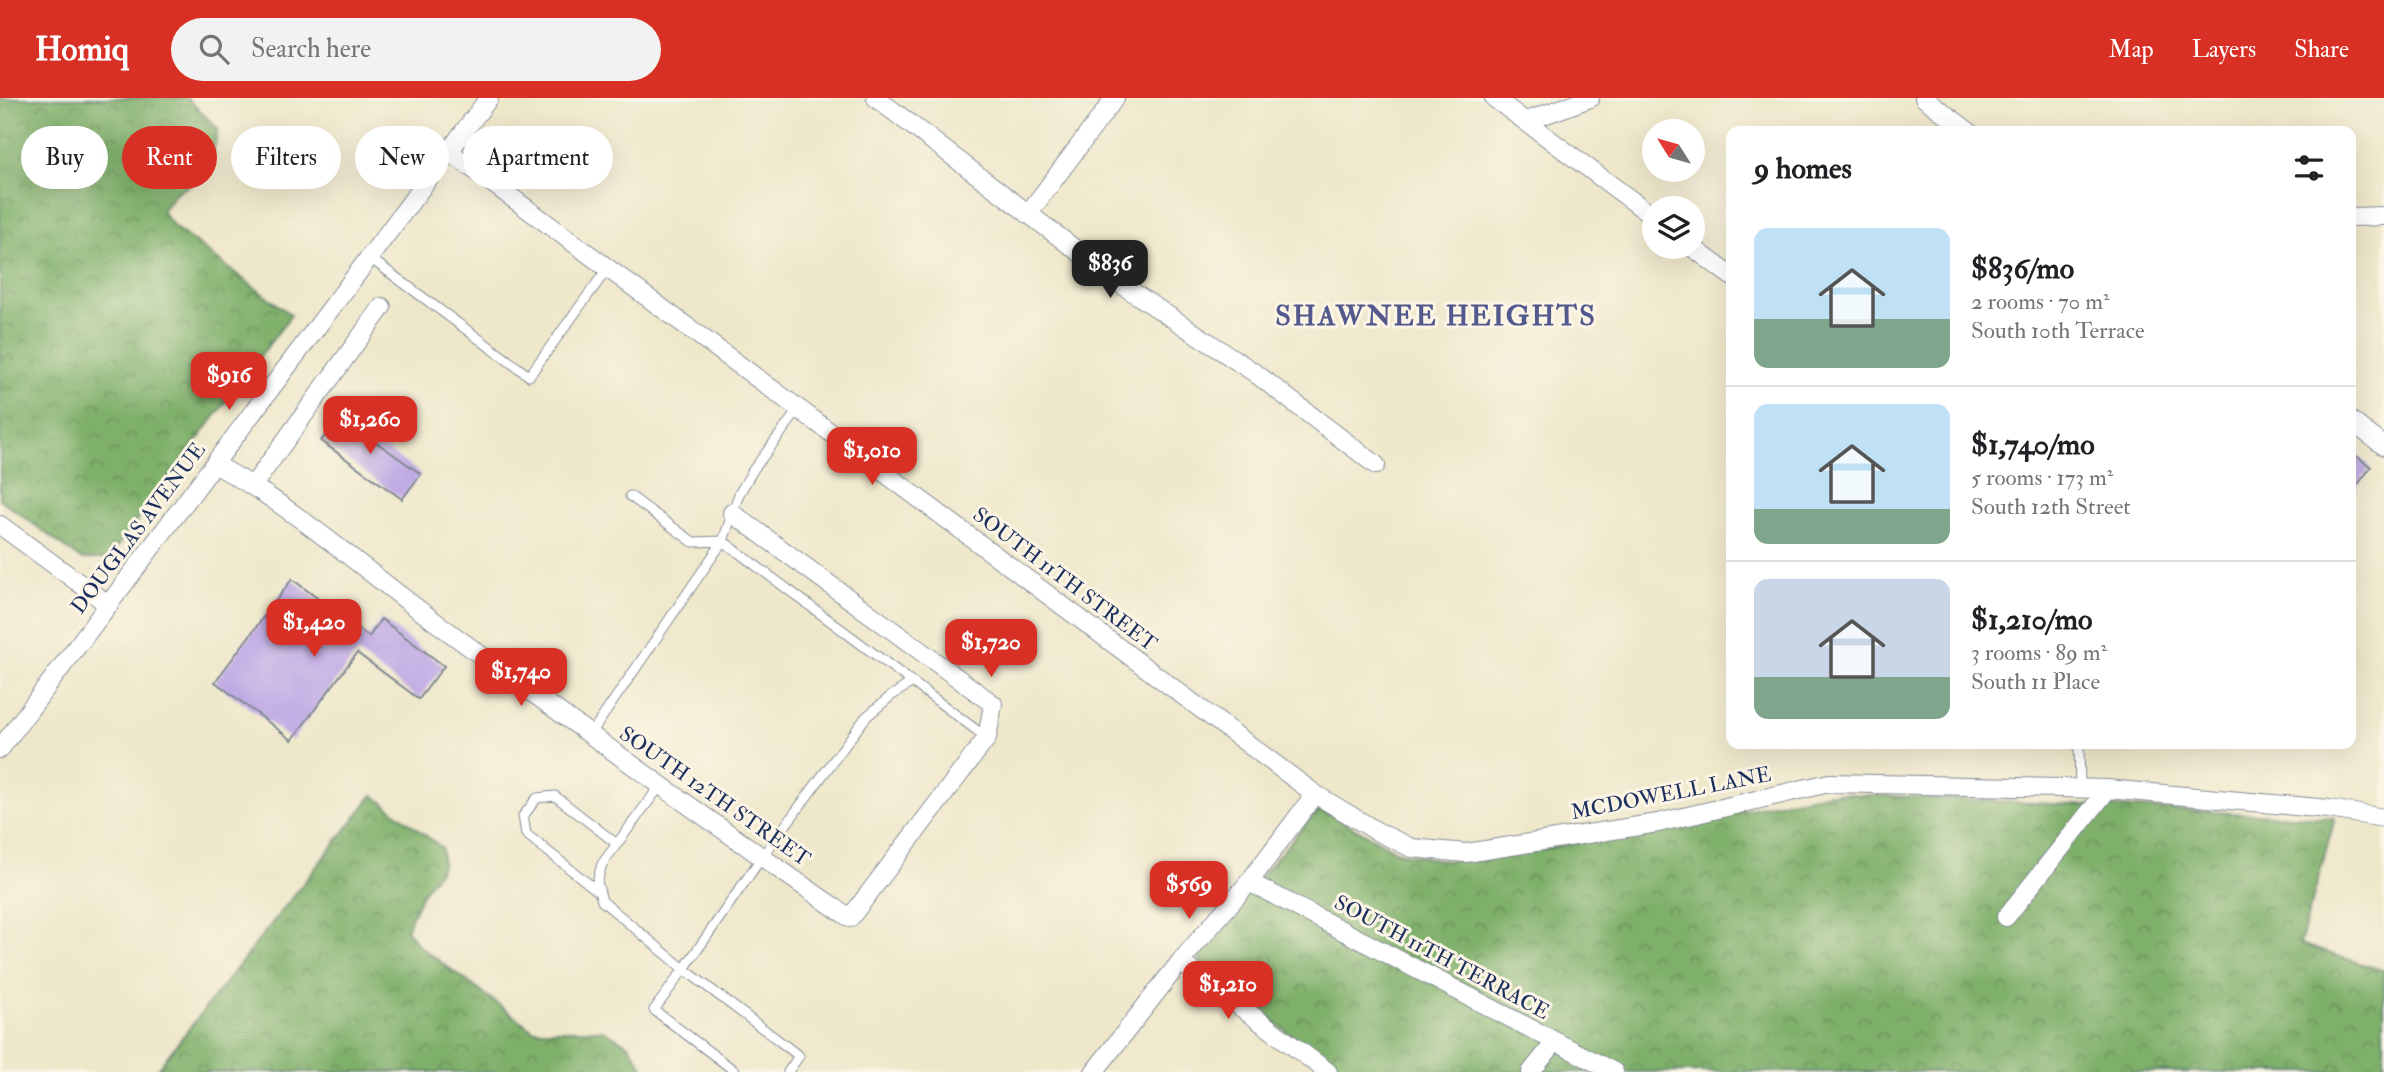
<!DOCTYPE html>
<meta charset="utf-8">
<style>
:root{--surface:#fff;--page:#f2f2f2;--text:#202124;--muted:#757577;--line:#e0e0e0;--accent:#d93025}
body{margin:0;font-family:"IM FELL Double Pica",serif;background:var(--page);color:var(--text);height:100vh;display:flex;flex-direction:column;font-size:26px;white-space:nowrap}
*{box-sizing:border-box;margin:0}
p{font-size:23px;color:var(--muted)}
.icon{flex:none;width:38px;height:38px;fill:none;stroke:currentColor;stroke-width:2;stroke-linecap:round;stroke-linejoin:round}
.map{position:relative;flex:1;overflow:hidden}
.drawer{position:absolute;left:1726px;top:28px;width:630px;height:623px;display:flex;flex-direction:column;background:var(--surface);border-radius:14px;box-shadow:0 7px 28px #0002}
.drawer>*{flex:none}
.top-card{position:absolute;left:21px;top:28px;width:665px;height:63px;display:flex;gap:14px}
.needle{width:46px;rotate:307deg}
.controls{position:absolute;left:1642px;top:21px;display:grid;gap:14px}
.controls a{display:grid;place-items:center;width:63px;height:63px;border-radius:50%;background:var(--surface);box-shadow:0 7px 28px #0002;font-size:35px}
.price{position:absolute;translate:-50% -60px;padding:0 16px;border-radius:14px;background:var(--accent);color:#fff;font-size:23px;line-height:46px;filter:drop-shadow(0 2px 4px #0008)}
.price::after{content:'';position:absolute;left:50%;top:42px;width:21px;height:16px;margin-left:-10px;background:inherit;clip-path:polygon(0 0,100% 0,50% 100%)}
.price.current{background:#222;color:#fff}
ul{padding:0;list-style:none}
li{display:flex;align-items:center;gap:21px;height:175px;padding:0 28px}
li+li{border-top:2px solid var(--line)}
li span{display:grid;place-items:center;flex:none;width:196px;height:140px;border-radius:14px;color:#555}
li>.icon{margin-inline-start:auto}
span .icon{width:84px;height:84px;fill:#fffc;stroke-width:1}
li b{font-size:30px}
h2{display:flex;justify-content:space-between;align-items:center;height:84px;padding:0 28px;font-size:30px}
.tag{padding:0 24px;border-radius:32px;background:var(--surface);box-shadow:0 7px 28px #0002;font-size:24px;line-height:63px}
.tag.current{background:var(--accent);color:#fff}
header{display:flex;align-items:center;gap:42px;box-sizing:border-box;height:98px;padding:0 35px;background:var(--accent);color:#fff}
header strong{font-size:33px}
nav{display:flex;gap:38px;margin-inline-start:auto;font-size:24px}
.search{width:490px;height:63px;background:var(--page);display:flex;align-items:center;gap:18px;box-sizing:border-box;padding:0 24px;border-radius:38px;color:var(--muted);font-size:26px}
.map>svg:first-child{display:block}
.forest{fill:url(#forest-crowns);stroke:#4d7064;stroke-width:2}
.building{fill:#baa3e5}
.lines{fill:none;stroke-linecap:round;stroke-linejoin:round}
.lane-casing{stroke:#848b94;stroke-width:11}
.street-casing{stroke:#848b94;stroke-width:20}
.lane{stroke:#fff;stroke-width:9}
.street{stroke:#fff;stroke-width:18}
.labels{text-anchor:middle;stroke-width:6;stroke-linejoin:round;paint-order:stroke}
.street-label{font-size:21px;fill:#1b2f5e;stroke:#fcf5e5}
.district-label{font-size:28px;font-weight:bold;letter-spacing:2px;fill:#53588d;stroke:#fcf5e5}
</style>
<header>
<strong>Homiq</strong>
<div class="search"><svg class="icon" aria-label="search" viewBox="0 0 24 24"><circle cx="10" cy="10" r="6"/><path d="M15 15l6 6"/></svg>Search here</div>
<nav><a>Map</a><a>Layers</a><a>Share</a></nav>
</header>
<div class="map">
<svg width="2384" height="974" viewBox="0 0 2384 974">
<defs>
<pattern id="forest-crowns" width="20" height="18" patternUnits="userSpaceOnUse" patternTransform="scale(1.75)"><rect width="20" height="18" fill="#7fb06a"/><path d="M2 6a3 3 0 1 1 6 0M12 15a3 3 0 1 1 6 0" fill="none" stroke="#67905a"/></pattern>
</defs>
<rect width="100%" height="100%" fill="#fcf5e5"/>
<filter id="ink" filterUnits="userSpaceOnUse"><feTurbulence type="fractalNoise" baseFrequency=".0143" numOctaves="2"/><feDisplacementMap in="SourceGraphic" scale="14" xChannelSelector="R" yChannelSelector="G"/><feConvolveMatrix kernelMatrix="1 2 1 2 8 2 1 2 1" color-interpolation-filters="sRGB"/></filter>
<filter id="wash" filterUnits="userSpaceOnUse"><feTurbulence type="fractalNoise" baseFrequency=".00686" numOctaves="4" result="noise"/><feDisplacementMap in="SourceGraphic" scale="28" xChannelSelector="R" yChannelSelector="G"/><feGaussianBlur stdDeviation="1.57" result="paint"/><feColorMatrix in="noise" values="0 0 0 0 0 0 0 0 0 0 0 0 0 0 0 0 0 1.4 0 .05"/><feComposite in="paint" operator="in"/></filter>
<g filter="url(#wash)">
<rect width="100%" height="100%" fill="#eee7ca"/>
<!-- forest -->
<path class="forest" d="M0,0h187l31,31 -9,47 -33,16 -14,19 12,16 117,88 -183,244h-27l-81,-60z
M1830,695l505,25 -35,126 84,27v101h-1045l-137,-105 -3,-7 4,-17 111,-129 8,-4 76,42 49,9 52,-3z
M373,697l69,53v18l-20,28 -16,35 13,17 114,84h70l26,15 17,27h-491z"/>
<g id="blocks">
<!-- building -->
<path class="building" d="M335,315l86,61 -19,25 -81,-58 7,-9 -3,-7z
M2350,353l21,16 -21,28z
M292,481l77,58 12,-18 63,47 -25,33 -62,-46 -65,87 -77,-58z"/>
</g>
</g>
<g filter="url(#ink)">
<use href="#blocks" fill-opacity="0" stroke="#848b94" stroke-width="2"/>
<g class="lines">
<!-- lane casing -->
<g class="lane-casing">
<path id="lane" d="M370,160l159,118 79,-108
M630,398l63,46 30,-1 264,197
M590,637l133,-194 16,-47 14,-24 46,-61
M2079,646l1,44
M660,688l-58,78 -5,18 5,19 82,68 78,-112 104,-140 25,-21 20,-13
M599,794l-73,-58 -3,-18 14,-18 18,-2 62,48
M736,974l-82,-62 30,-41 115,87 -11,16"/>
</g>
<!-- street casing -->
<g class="street-casing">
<path id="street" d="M876,0l249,189 130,86 121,92
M1494,0l160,119
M1924,0l44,33
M1527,23l63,-23
M450,54l349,257 516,385 63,38 34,16 54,5 192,-30 171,-40 279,6 221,20 55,9
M1028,116l87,-116
M2353,119l31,-1
M1692,149l39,29
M2350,322l34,26
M214,366c78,41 145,102 216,154 139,102 278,203 420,300l137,-180 6,-34 -261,-191
M254,386l128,-177
M0,427l109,80
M0,651l489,-651
M1249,784l365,190
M2006,819l102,-128
M1180,864l148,110
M1094,974l86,-110 69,-80 66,-88
M1531,974l24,-30"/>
</g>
<!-- lane -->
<use href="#lane" class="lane"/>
<!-- street -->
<use href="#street" class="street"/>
</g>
</g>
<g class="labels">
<!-- street labels -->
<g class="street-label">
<text transform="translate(138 430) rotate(-53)" y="7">DOUGLAS AVENUE</text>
<text transform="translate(1065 481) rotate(37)" y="7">SOUTH 11TH STREET</text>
<text transform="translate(1671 695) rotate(-11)" y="7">MCDOWELL LANE</text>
<text transform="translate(715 698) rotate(35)" y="7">SOUTH 12TH STREET</text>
<text transform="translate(1442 859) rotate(28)" y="7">SOUTH 11TH TERRACE</text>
</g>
<!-- district labels -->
<g class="district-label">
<text x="1436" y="227">SHAWNEE HEIGHTS</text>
</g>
</g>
</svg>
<div class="controls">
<a><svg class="needle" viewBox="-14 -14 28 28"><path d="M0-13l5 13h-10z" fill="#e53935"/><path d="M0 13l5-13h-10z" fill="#757577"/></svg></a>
<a><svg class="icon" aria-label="layers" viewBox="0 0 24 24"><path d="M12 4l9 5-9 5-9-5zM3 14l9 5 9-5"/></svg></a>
</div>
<b class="price current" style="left:1110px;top:202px">$836</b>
<b class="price" style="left:229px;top:314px">$916</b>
<b class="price" style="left:370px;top:358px">$1,260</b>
<b class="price" style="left:872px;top:389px">$1,010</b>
<b class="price" style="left:314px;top:561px">$1,420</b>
<b class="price" style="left:991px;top:581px">$1,720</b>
<b class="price" style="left:521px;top:610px">$1,740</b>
<b class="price" style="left:1189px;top:823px">$569</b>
<b class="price" style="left:1228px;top:923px">$1,210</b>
<div class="top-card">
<a class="tag">Buy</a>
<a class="tag current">Rent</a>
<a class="tag">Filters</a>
<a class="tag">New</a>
<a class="tag">Apartment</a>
</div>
<section class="drawer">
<h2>9 homes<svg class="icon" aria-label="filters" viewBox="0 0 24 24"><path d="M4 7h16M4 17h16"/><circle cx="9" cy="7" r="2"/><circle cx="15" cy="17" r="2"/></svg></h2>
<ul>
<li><span style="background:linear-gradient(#bfe0f5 65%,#7fa58c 0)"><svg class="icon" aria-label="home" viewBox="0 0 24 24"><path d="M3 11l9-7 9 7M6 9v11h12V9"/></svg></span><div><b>$836/mo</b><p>2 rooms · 70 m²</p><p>South 10th Terrace</p></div></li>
<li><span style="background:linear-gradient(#bfe0f5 75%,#7fa58c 0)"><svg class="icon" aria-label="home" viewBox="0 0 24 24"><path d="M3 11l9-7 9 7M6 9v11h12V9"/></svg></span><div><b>$1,740/mo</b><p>5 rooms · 173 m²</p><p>South 12th Street</p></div></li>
<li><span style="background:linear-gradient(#c9d6e8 70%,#7fa58c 0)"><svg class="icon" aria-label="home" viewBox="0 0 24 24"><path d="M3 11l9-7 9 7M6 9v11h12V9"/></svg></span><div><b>$1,210/mo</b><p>3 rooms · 89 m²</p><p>South 11 Place</p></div></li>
</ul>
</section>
</div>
